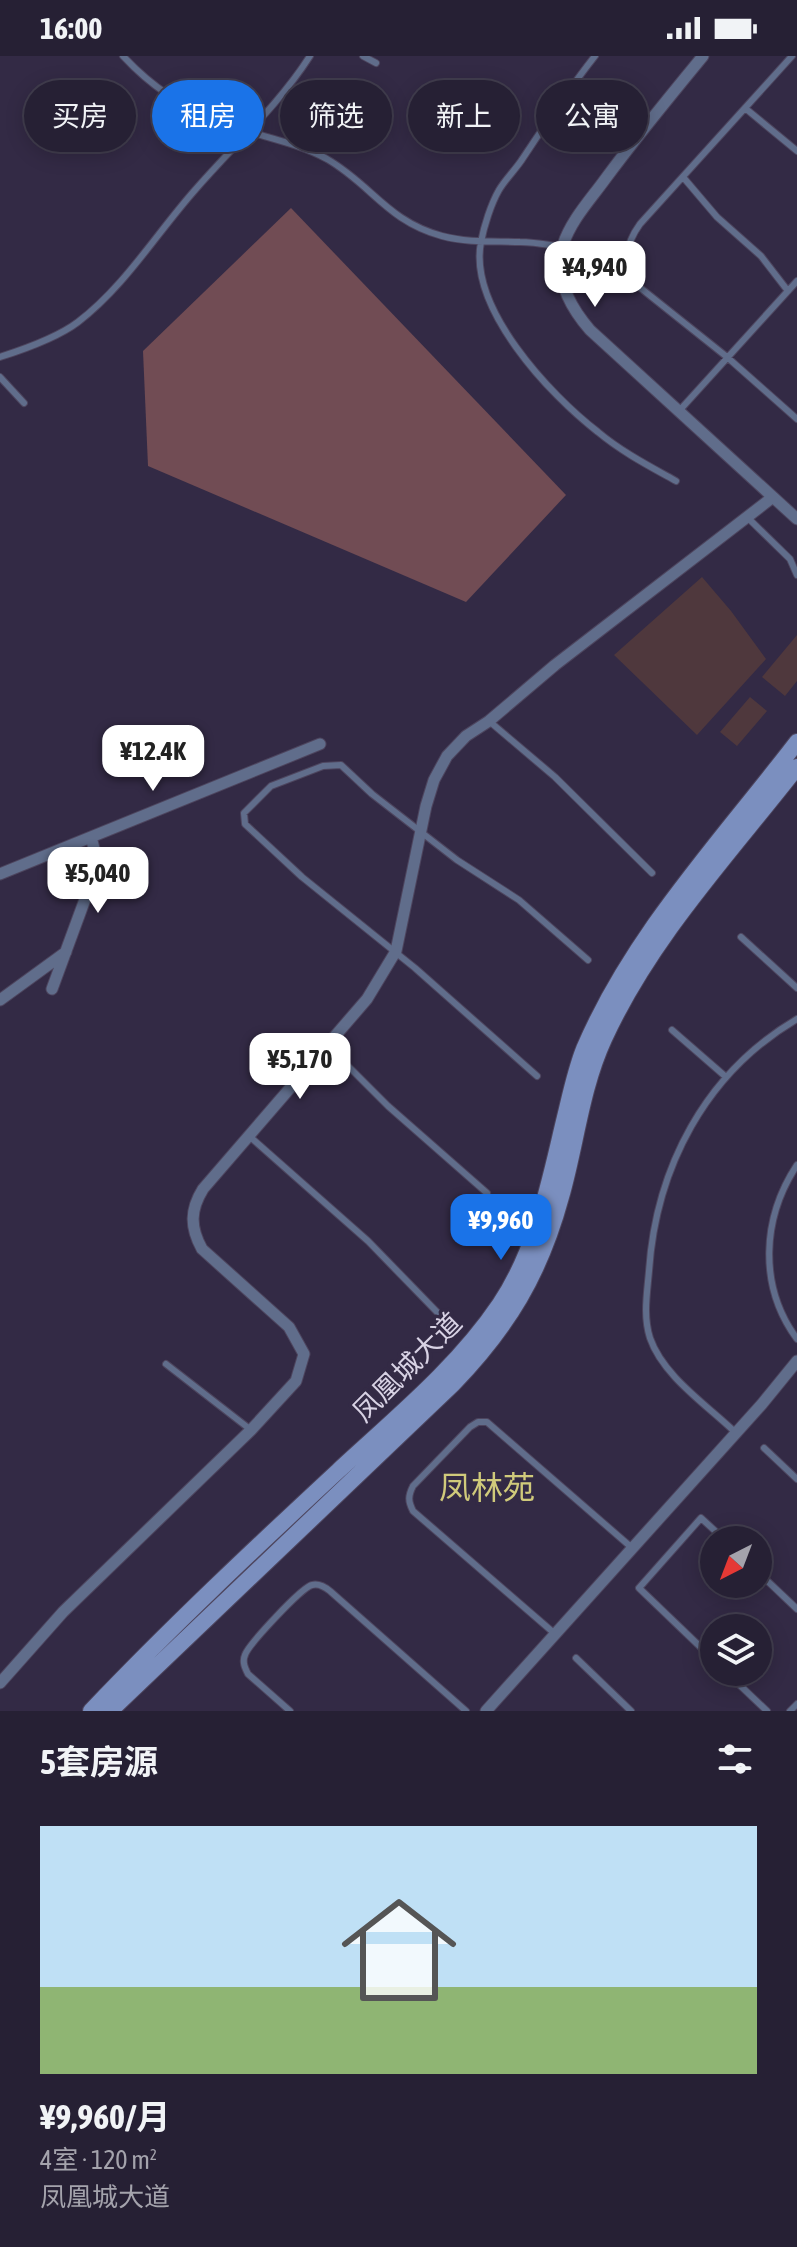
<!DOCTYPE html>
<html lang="zh">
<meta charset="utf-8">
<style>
:root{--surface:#262034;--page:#322d40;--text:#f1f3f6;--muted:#a4a3ac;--line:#423e4f;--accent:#1a73e8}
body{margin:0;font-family:"Asap Condensed","Noto Sans SC",sans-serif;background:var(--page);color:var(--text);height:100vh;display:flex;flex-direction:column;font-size:30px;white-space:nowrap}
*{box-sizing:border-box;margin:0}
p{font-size:26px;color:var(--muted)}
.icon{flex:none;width:44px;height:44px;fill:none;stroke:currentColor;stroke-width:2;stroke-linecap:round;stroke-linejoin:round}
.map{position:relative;height:1655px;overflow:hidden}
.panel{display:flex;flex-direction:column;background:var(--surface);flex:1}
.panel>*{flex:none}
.guide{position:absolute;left:24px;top:24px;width:750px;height:72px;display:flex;gap:16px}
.needle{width:52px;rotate:222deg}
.controls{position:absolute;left:700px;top:1470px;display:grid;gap:16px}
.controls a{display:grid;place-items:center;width:72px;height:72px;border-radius:50%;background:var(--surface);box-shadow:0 4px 20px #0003,0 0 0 2px var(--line);font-size:40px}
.price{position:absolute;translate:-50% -68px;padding:0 18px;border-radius:16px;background:#fff;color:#222;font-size:26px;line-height:52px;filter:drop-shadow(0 2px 4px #0008)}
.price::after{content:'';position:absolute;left:50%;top:48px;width:24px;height:18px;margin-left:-12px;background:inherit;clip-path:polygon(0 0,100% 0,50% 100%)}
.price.selected{background:var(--accent);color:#fff}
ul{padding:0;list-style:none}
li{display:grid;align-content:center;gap:16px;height:424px;padding:0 40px}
li span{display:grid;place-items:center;height:248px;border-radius:0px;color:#555}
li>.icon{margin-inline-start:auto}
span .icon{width:144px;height:144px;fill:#fffc;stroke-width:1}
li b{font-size:34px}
h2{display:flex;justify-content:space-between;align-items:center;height:96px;padding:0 40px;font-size:34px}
.chip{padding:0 28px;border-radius:36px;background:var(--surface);box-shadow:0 4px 20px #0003,0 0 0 2px var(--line);font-size:28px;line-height:72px}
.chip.selected{background:var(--accent);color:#fff}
.status{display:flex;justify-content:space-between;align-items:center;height:56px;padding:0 40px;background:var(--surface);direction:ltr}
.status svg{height:22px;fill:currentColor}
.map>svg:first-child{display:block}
.green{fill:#4f383d}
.forest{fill:#714c54}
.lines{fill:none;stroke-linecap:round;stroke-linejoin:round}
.service-casing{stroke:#4d455e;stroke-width:8}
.minor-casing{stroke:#4d455e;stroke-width:13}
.secondary-casing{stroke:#4d455e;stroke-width:18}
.service{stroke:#606d8b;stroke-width:6}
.minor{stroke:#606d8b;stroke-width:11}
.secondary{stroke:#7b8fbf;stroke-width:16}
.labels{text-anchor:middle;stroke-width:7;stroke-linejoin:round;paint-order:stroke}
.street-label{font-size:28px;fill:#d8d2e4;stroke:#332a45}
.quarter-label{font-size:32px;fill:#d0ca7b;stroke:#332a45}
</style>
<div class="status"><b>16:00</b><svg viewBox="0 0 49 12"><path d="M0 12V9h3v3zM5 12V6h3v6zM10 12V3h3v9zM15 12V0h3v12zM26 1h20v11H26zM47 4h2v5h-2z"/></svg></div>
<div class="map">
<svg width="797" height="1655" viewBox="0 0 797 1655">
<rect width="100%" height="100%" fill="#332a45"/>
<!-- green -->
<path class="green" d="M702,521l29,34 35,48 -69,76 -83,-80z
M797,579v46l-12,15 -23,-19z
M750,641l17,14 -30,35 -17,-14z"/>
<!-- forest -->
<path class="forest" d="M291,152l275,287 -100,107 -318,-136 -5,-115z"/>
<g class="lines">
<!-- service casing -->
<g class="service-casing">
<path id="service" d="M123,0c26,28 59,51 95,65 36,15 74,19 109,38 45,26 60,62 115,77 26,7 52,5 78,6 14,0 29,3 43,5
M363,0l13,7
M595,0c-27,34 -50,69 -74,105 -7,10 -16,19 -22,29 -8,14 -15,36 -18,52 -13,66 69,153 117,190 24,20 51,34 78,49
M792,0l-152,168c-16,22 -16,39 -2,62l89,71 70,62
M745,52l52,43
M683,121l34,40 44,39 27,35
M0,301c25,-8 57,-19 78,-35 47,-36 78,-88 117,-132 39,-45 83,-84 115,-134
M0,321l24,26
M679,355l118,-130
M747,461l43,42 7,16
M489,665l66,56 97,96
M741,881l56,51
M672,974l54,47
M326,988l62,62 99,87
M537,1020l-122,-108 -113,-91 -57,-53 -1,-11 27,-27 52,-20 18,-1 31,29 85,66 62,40 69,60
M248,1079l120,106 69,71
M797,1109c-35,53 -39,121 0,174
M166,1308l85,66
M735,1376c-28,-27 -72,-56 -85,-94 -7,-22 -3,-44 -1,-67 7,-103 56,-198 148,-252
M764,1392l33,31
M758,1516l39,37
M554,1577l-141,-122c-5,-10 -5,-15 0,-25l57,-59 8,-5h9l144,125
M576,1602l55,53
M714,1604l-75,-72 62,-70 24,22
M726,1616l41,39
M290,1655l-42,-37c-3,-6 -6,-12 -3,-19 3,-10 57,-68 67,-70 7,-2 13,2 18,6l136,120
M790,1655l7,-7"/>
</g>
<!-- minor casing -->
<g class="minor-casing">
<path id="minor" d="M703,0c-33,40 -66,80 -97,122 -15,21 -35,42 -43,67 -9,32 7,62 27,85l207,189
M0,818l320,-130
M52,933l46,-125 -7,-27
M0,944l66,-48
M0,1627l63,-71 188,-182 45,-49 8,-27 -15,-27 -87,-78c-12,-22 -12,-39 1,-60l164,-190 29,-48 30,-145 8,-26 13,-24 19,-20 23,-15 66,-56 218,-168
M486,1655l276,-307 35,-43"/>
</g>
<!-- secondary casing -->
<g class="secondary-casing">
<path id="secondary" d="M91,1655c79,-83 163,-162 247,-240 56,-52 119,-103 162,-167 38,-57 50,-126 66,-191 5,-21 10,-44 18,-64 49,-115 138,-209 213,-307
M110,1655l343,-327c55,-57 87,-110 108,-187 15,-52 20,-108 43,-158 46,-101 126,-186 193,-272"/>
</g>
<!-- service -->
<use href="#service" class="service"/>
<!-- minor -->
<use href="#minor" class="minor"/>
<!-- secondary -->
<use href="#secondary" class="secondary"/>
</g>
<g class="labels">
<!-- street labels -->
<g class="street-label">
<text transform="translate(407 1311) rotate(-45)" y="10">凤凰城大道</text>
</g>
<!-- quarter labels -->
<g class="quarter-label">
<text x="487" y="1443">凤林苑</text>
</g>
</g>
</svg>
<div class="controls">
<a><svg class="needle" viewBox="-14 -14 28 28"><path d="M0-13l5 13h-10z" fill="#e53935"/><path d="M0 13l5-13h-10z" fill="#a4a3ac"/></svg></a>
<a><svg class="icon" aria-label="layers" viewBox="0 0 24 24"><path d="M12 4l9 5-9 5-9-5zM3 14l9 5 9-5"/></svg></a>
</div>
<b class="price" style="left:595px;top:253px">¥4,940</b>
<b class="price" style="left:153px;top:737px">¥12.4K</b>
<b class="price" style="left:98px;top:859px">¥5,040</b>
<b class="price" style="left:300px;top:1045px">¥5,170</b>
<b class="price selected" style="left:501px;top:1206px">¥9,960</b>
<div class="guide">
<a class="chip">买房</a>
<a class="chip selected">租房</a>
<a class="chip">筛选</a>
<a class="chip">新上</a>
<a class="chip">公寓</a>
</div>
</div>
<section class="panel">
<h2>5套房源<svg class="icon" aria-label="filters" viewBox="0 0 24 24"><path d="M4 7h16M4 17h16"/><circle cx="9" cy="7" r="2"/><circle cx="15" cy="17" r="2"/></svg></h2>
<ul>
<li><span style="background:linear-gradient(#bfe0f5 65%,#8fb573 0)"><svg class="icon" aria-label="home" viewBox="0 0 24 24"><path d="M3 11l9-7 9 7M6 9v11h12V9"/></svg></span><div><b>¥9,960/月</b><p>4室 · 120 m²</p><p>凤凰城大道</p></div></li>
</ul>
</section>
